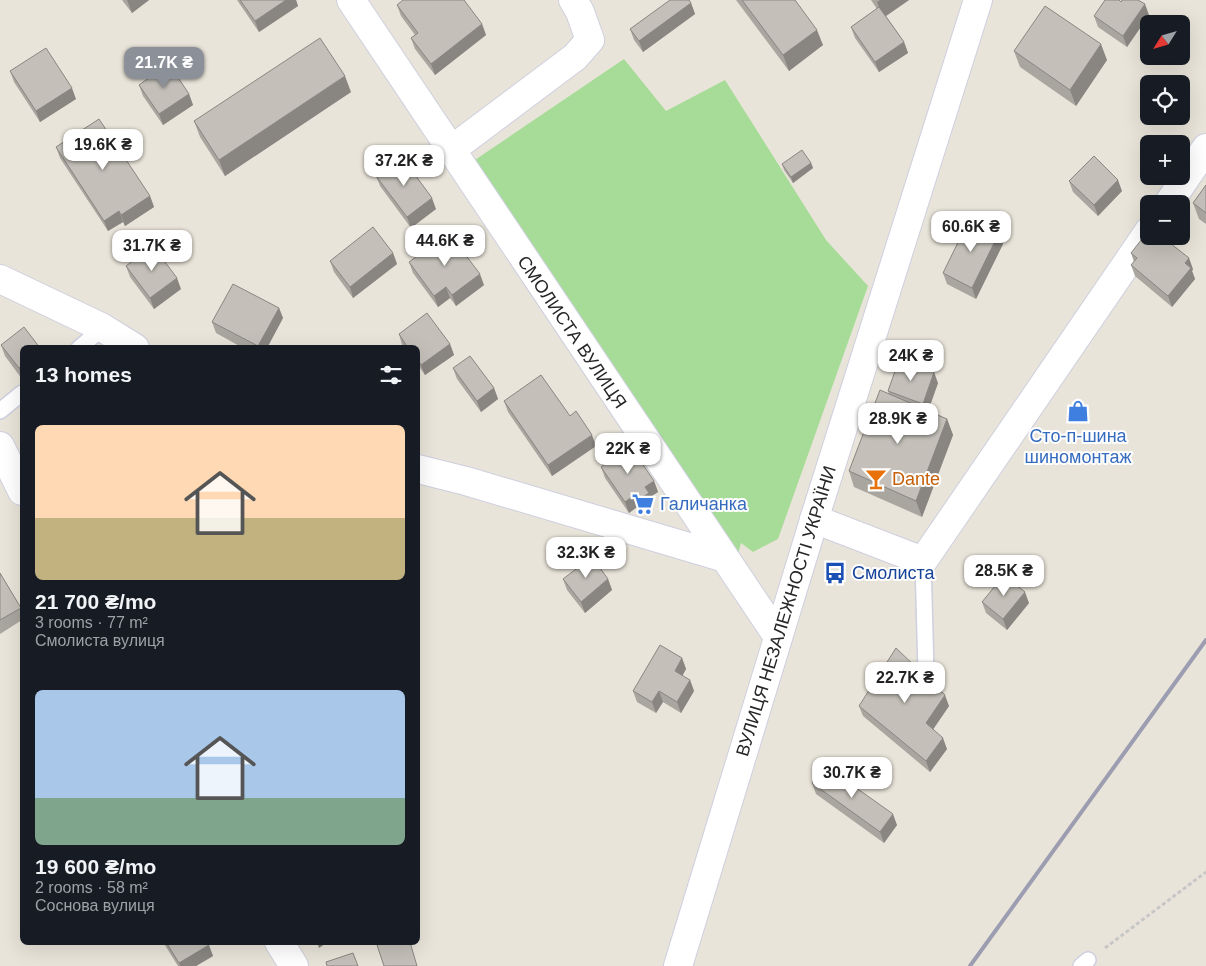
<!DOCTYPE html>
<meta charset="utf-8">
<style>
:root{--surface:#171b24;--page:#20242c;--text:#f1f3f6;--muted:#9ea1a6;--accent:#8c9099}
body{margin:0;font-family:Helvetica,sans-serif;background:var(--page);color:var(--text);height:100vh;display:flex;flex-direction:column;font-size:19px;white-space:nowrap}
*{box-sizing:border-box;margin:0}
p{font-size:16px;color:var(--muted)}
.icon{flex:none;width:28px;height:28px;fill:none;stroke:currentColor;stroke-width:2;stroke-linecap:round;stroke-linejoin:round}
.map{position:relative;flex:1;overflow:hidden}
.details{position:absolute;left:20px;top:345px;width:400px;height:600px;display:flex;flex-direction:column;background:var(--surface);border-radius:8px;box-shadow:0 5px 20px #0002}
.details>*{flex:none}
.needle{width:32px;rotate:233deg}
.tools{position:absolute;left:1140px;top:15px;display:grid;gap:10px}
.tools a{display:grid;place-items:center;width:50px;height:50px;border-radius:8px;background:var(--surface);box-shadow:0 5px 20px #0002;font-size:25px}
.price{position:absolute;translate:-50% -42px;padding:0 11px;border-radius:10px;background:#fff;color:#222;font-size:16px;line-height:32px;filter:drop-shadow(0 1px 2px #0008)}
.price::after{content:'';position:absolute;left:50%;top:30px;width:15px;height:11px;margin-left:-8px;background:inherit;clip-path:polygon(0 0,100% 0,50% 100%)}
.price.selected{background:var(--accent);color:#fff}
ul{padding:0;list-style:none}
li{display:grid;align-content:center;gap:10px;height:265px;padding:0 15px}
li span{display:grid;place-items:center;height:155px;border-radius:8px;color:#555}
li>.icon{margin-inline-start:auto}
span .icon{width:90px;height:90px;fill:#fffc;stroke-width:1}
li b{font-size:21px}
h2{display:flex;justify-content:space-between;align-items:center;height:60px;padding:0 15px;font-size:21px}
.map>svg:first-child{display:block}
.green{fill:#a7dc98}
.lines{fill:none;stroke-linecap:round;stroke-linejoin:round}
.service-casing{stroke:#cecfdf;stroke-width:18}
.minor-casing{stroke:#cecfdf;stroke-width:30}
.secondary-casing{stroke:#cecfdf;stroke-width:30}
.path{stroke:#c7c7c7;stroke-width:3;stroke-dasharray:4 2.5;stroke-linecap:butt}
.service{stroke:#fff;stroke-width:15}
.minor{stroke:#fff;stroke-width:28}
.secondary{stroke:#fff;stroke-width:28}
.rail{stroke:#9c9db0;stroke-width:4}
.wall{fill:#a9a59f}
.shaded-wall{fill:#898682}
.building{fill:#c4c0b9;stroke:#898682}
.labels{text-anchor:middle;stroke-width:4;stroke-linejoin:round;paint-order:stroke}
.street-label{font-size:18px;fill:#272727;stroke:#fff}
.shop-label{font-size:18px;fill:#366cbe;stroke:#fff}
.food-label{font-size:18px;fill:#c56008;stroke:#fff;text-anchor:start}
.transit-label{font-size:18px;fill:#164399;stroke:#fff;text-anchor:start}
</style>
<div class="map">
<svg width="1206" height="966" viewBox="0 0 1206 966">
<rect width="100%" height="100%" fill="#e9e4d9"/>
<!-- green -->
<path class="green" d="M624,59l42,52 59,-31 101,160 42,46 -90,253 -25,13 -12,-9 -8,29 -270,-404z"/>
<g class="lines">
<!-- service casing -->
<g class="service-casing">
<path id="service" d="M79,348l24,-20
M0,411l22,-18
M923,561l3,111
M1081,966l7,-6"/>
</g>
<!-- minor casing -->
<g class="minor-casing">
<path id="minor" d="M351,0l427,637
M451,150l124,-93 15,-17 -10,-28 -7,-12
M1168,204l38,-56
M0,279l103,49 32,20
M0,446l22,45
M418,469l48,12 256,76
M814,519l109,42 226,-330
M279,942l15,24"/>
</g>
<!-- secondary casing -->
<g class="secondary-casing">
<path id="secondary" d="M678,966l140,-459 160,-507"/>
</g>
<!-- path -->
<path class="path" d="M1105,948l101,-76"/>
<!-- service -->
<use href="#service" class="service"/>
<!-- minor -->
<use href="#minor" class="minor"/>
<!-- secondary -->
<use href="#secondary" class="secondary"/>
<!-- rail -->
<path class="rail" d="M970,966l236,-326"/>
</g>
<!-- wall -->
<path class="wall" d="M122,0h27l-17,13z
M237,0h59l2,6 -39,26z
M736,0h59l28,45 -34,26z
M871,0h38l-23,16 18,26 4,11 -29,19 -24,-34 -4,-11 26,-18z
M691,3l4,11 -52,38 -9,-12 -4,-11z
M397,5l85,19 4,11 -51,40 -20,-26 -4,-11 4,-3 -14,-19z
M1149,15l-22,32 -29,-20 -4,-11z
M1014,51l93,9 -31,46 -56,-39z
M10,71l66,28 -36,23 -26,-40z
M139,85l50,9 4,11 -30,20 -20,-29z
M351,92l-126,84 -25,-39 -6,-16z
M56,147l94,49 4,11 -29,19 -2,-4 -15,9 -48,-73z
M811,163l2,5 -20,15 -9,-13 -2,-6z
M376,176l60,33 -25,19 -31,-42z
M1069,181l53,10 -24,25 -25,-24z
M1206,185v39l-7,-5 -6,-16z
M1003,244l-27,55 -29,-15 -4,-11z
M393,253l4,11 -44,34 -19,-26 -4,-11z
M1131,253l62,16 -1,2 3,8 -23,28 -37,-31 -4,-11 3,-3z
M409,262l75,23 -28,21 -6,-8 -12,9 -25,-34z
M126,266l55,23 -27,20 -24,-32z
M279,308l4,10 -16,30h-24l-27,-15 -4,-11z
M399,334l51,10 4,11 -29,20 -7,-10v-17h-14l-2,-3z
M1,345l21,3v31l-17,-23z
M453,368l41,20 4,11 -17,13 -24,-33z
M938,383l-10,28 19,8 6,16 -31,82 -68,-30 -5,-16 40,-77 -1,-3z
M504,401l92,45 -44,30 -44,-64z
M601,467l53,14 4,11 -8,5 3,7 -13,8 -3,-5 -8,6 -24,-35z
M0,573l21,35 1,3v9l-22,14z
M563,579h45l4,11 -27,23 -18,-23z
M982,602l47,1 -22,27 -21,-17z
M682,658l4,11 -4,7 8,4 4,11 -13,22 -18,-11 -7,11 -19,-11 -4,-11z
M859,706h90l-16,23 14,20 -17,23 -67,-56z
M812,783l85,42 -13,18 -68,-49z
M163,942h44l6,14 -17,10h-18z"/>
<!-- shaded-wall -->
<path class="shaded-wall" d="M127,0h22l-17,13z
M286,0h10l2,6 -39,26 -4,-11z
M880,0h29l-26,18 -6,-16z
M691,3l4,11 -52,38 -4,-11z
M1145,4l4,11 -22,32 -4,-11z
M482,24l4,11 -51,40 -4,-11z
M817,30l6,15 -34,26 -6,-16z
M904,42l4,11 -29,19 -4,-10z
M1101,44l6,16 -31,46 -6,-16z
M345,76l6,16 -126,84 -6,-16z
M72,88l4,11 -36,23 -4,-11z
M189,94l4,11 -30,20 -4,-11z
M811,163l2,5 -20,15 -2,-6z
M1118,180l4,11 -24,25 -4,-11z
M150,196l4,11 -29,19 -4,-11z
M432,198l4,11 -25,19 -4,-11z
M119,211l4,11 -15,9 -4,-10z
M999,233l4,11 -27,55 -4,-11z
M393,253l4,11 -44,34 -3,-11z
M1189,258l4,11 -1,2 3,8 -23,28 -4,-11 17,-33z
M480,274l4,11 -28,21 -4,-11z
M177,278l4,11 -27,20 -4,-11z
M446,287l4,11 -12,9 -4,-11z
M279,308l4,10 -16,30h-8l-1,-2z
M450,344l4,11 -29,20 -4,-10z
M22,366v12l-3,-10z
M934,372l4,11 -11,31 -4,-10z
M494,388l4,11 -17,13 -4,-11z
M947,419l6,16 -31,82 -6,-16z
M592,435l4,11 -44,30 -4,-11z
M654,481l4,11 -8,5 3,7 -13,8 -4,-11 9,-14z
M633,496l4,11 -8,6 -4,-11z
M608,579l4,11 -27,23 -4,-11z
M1025,592l4,11 -22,27 -4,-11z
M682,658l4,11 -7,13 -4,-11z
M690,680l4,11 -13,22 -4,-11z
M659,691l4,11 -7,11 -4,-11z
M945,695l4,11 -19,28 -4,-11z
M943,738l4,11 -17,23 -4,-11z
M893,814l4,11 -13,18 -4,-11z
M317,942h11l-9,6z
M209,945l4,11 -17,10h-16l-1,-3z"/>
<!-- building -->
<path class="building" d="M240,0h46l-31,21z
M403,0h61l18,24 -51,40 -20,-26 7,-5 -21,-28z
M670,0h19l2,3 -52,38 -9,-12z
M742,0h53l22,30 -34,25z
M1105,0h14l2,2 1,-2h16l7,4 -22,32 -29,-20z
M1045,6l56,38 -31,46 -56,-39z
M879,7l25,35 -29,20 -24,-35z
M320,38l25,38 -126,84 -25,-39z
M46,48l26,40 -36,23 -26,-40z
M169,64l20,30 -30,20 -20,-29z
M99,119l51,77 -29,19 -2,-4 -15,10 -48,-74z
M802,150l9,13 -20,14 -9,-13z
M1094,156l24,24 -24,25 -25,-24z
M402,157l30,41 -25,19 -31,-41z
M1206,185v28l-13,-10z
M970,218l29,15 -27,55 -29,-15z
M373,227l20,26 -43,34 -20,-26z
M1149,230v6h12l28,22 -4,5 6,5 -23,28 -37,-31 6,-7 -6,-5z
M449,233l31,41 -28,21 -6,-8 -12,9 -25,-34z
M153,246l24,32 -27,20 -24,-32z
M233,284l46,24 -21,38 -46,-24z
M427,313l23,31 -29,21 -3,-5v-12h-10l-9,-14z
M24,327l16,21h-18v18l-3,2 -18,-23z
M470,356l24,32 -17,13 -24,-33z
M899,360l35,12 -11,32 -35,-13z
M541,375l29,41 6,-5 16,24 -44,30 -44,-64z
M880,390l67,29 -31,82 -67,-30z
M631,447l23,34 -9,6 4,6 -13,8 -3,-5 -8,6 -24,-35z
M592,557l16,22 -27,23 -18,-23z
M0,573l21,35 -21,12z
M1004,575l21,17 -22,27 -21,-17z
M660,645l22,13 -7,13 15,9 -13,22 -18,-11 -7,11 -19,-11z
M896,648l49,47 -19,28 17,15 -17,23 -67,-55z
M824,765l69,49 -13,18 -68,-49z
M166,942h41l2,3 -30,18z
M385,942h25l7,24h-33l-7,-21z
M353,953l5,13h-31l-1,-4z"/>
<!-- icons -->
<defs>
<g id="shop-bare" transform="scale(1.725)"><path d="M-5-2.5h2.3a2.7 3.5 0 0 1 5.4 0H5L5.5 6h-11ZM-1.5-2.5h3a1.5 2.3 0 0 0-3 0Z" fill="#3f7fe0" stroke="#fff" stroke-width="2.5" paint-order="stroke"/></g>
<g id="bar-bare" transform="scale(1.725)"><path d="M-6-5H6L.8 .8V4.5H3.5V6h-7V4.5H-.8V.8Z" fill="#e8710a" stroke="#fff" stroke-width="2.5" paint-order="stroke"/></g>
<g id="supermarket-bare" transform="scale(1.725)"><path d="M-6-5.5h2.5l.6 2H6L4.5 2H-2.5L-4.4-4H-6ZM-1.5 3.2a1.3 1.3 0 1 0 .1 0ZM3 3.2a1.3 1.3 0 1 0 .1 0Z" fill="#3f7fe0" stroke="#fff" stroke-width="2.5" paint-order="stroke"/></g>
<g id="bus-bare" transform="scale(1.725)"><path d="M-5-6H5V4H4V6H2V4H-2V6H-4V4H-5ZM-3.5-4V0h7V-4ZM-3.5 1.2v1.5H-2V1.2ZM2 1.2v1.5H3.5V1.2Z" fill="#1a4fb4" stroke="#fff" stroke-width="2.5" paint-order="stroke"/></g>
</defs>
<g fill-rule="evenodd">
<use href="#shop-bare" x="1078" y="411"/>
<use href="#bar-bare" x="876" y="479"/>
<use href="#supermarket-bare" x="643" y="504"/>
<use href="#bus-bare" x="835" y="573"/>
</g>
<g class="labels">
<!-- street labels -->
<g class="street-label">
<text transform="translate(572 332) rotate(56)" y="6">СМОЛИСТА ВУЛИЦЯ</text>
<text transform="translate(786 611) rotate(-73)" y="6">ВУЛИЦЯ НЕЗАЛЕЖНОСТІ УКРАЇНИ</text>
</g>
<!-- shop labels -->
<g class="shop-label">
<text x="1078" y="442">Сто-п-шина<tspan x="1078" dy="21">шиномонтаж</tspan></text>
<text x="660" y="510" text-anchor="start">Галичанка</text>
</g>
<!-- food labels -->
<g class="food-label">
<text x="892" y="485">Dante</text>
</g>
<!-- transit labels -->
<g class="transit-label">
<text x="852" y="579">Смолиста</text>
</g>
</g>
</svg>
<div class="tools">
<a><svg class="needle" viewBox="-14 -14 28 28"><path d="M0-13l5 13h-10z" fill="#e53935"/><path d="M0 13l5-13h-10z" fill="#9ea1a6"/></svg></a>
<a><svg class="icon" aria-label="locate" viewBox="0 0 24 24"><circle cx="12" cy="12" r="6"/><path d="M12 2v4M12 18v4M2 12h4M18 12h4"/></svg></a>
<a>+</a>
<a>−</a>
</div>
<b class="price selected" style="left:164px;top:89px">21.7K ₴</b>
<b class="price" style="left:103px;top:171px">19.6K ₴</b>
<b class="price" style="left:404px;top:187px">37.2K ₴</b>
<b class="price" style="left:971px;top:253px">60.6K ₴</b>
<b class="price" style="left:445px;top:267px">44.6K ₴</b>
<b class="price" style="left:152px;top:272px">31.7K ₴</b>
<b class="price" style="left:911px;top:382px">24K ₴</b>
<b class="price" style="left:898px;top:445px">28.9K ₴</b>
<b class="price" style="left:628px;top:475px">22K ₴</b>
<b class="price" style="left:586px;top:579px">32.3K ₴</b>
<b class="price" style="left:1004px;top:597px">28.5K ₴</b>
<b class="price" style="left:905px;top:704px">22.7K ₴</b>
<b class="price" style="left:852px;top:799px">30.7K ₴</b>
<section class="details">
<h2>13 homes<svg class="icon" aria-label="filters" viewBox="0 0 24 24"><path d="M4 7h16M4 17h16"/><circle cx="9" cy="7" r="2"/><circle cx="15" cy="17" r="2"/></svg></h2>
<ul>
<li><span style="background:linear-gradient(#ffd9b3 60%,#c2b280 0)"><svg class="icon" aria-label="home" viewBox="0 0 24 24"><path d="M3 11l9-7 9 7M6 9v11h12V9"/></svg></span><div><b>21 700 ₴/mo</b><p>3 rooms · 77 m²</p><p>Смолиста вулиця</p></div></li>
<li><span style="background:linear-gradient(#a9c7e8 70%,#7fa58c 0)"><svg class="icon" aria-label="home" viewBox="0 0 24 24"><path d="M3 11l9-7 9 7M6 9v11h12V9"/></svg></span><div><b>19 600 ₴/mo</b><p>2 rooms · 58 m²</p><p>Соснова вулиця</p></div></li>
</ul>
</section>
</div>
